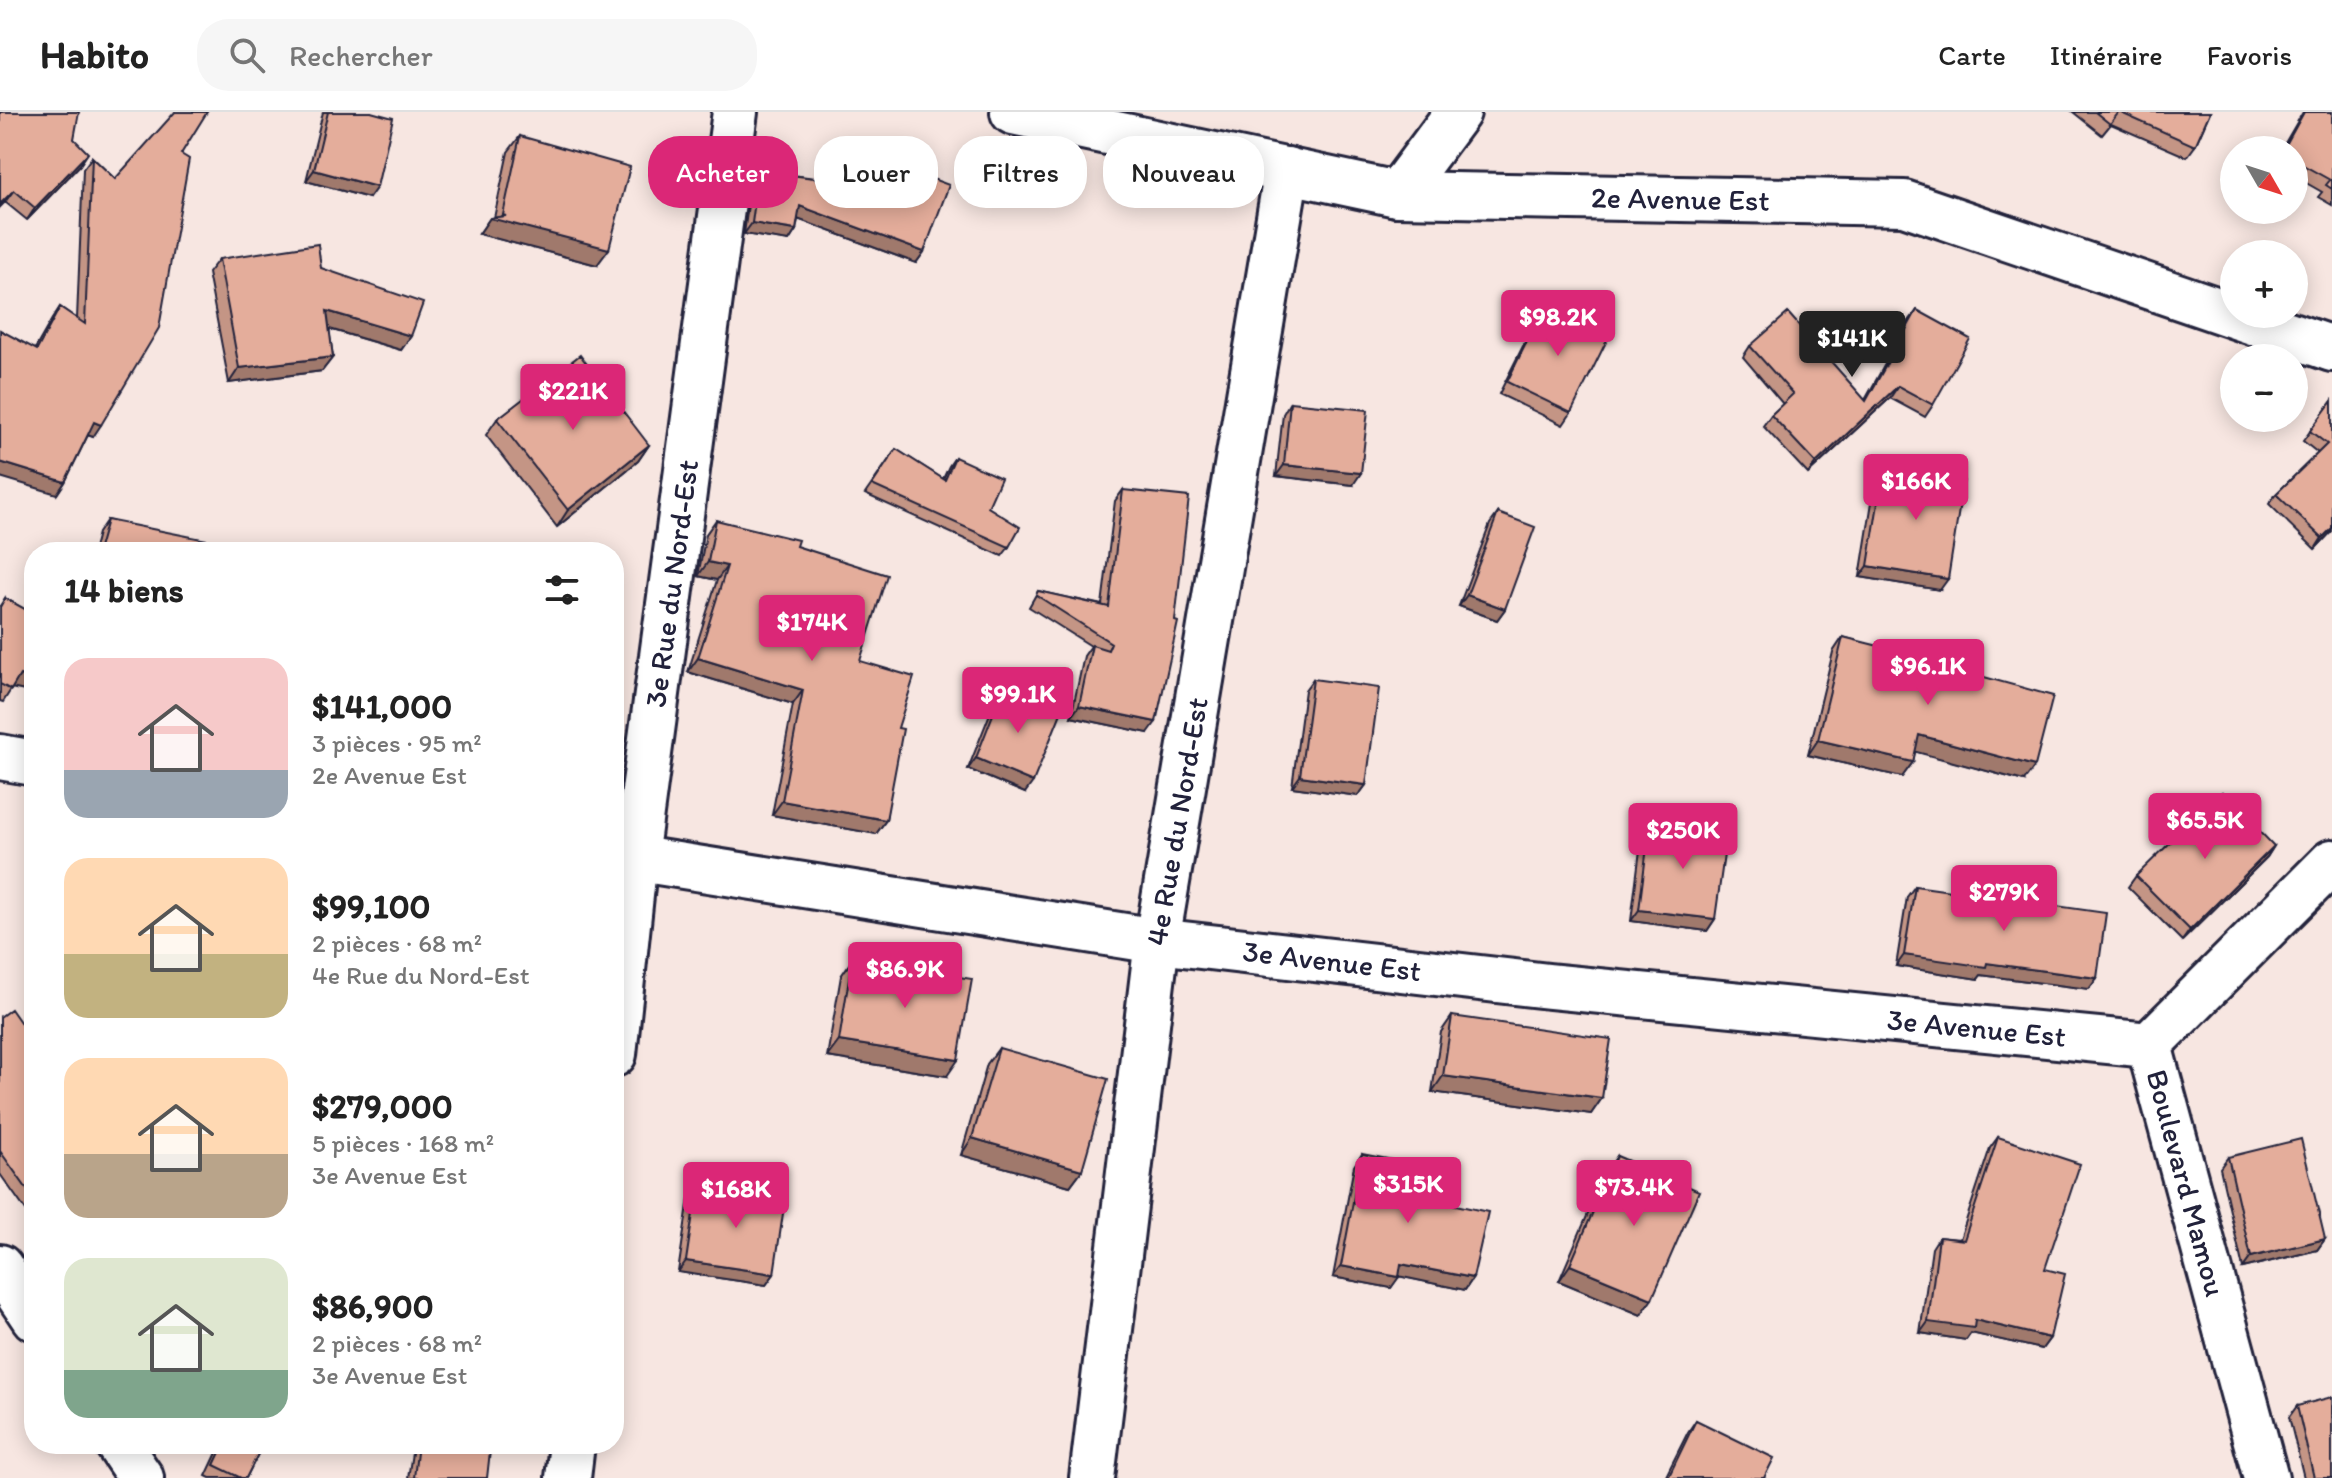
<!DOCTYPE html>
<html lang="fr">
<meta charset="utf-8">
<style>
:root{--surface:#fff;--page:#f6f6f6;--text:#222;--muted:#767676;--line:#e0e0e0;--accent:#db2777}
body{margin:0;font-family:Itim,sans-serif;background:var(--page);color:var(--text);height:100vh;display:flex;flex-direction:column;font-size:30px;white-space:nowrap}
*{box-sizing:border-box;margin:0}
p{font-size:26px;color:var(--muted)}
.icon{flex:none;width:44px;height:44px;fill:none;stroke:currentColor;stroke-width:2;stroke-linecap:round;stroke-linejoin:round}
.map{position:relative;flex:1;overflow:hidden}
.details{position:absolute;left:24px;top:430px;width:600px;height:912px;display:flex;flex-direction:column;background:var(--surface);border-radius:32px;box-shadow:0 4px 20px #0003}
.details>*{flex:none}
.top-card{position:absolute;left:648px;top:24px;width:760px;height:72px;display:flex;gap:16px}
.needle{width:52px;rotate:129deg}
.buttons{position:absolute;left:2220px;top:24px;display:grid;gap:16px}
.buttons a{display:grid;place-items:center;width:88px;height:88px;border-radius:50%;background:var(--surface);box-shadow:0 4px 20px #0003;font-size:40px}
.price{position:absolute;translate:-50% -68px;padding:0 18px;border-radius:8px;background:var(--accent);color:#fff;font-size:26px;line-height:52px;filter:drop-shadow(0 2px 4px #0008)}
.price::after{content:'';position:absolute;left:50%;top:48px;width:24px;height:18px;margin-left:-12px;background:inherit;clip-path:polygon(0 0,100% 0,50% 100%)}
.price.current{background:#222;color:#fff}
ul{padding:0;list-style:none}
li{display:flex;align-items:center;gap:24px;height:200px;padding:0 40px}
li span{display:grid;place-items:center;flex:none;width:224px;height:160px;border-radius:24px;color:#555}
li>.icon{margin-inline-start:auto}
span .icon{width:96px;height:96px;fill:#fffc;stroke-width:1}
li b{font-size:34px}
h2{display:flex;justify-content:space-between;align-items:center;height:96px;padding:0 40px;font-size:34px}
.pill{padding:0 28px;border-radius:32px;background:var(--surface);box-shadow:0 4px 20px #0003;font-size:28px;line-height:72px}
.pill.current{background:var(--accent);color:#fff}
header{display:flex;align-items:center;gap:48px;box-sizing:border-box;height:112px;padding:0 40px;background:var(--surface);border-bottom:2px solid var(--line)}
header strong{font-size:38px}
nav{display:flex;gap:44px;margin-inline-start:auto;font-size:28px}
.search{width:560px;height:72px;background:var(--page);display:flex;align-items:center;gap:20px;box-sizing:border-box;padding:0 28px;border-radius:32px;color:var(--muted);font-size:30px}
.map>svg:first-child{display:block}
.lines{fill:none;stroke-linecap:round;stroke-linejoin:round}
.minor-casing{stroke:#22223b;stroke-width:50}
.minor{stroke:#fff;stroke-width:44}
.wall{fill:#c49585;stroke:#22223b;stroke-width:2}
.shaded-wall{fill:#a0796c;stroke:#22223b;stroke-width:2}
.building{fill:#e4ad9b;stroke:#22223b;stroke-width:2}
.labels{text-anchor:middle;stroke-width:6;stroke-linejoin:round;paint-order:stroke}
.street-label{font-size:30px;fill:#22223b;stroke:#fff}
</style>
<header>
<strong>Habito</strong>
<div class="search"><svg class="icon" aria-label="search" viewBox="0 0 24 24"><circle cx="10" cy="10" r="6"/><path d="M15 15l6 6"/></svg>Rechercher</div>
<nav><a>Carte</a><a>Itinéraire</a><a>Favoris</a></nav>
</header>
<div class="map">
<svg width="2332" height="1366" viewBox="0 0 2332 1366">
<rect width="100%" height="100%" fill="#f7e6e1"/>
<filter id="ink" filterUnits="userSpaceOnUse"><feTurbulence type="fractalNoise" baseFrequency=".0125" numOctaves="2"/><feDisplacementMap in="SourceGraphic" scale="16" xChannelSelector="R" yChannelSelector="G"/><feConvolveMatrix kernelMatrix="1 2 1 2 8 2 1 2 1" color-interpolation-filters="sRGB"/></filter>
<g filter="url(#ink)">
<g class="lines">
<!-- minor casing -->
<g class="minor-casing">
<g id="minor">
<path id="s1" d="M1013,0l384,82 507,9 428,146"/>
<path d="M1397,82l61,-82"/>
<path d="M0,645l34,6"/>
<path id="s2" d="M614,743l543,86 392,45 600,59"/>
<path id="s3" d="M614,942l21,-196 100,-746"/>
<path d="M0,1155l34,51"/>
<path d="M118,1332l23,34"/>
<path d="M568,1366l4,-34"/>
<path id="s4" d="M1092,1366l65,-537 130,-771"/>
<path d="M2266,1366l-117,-433 183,-183"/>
</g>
</g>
<!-- minor -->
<use href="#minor" class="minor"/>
</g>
<!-- wall -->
<path class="wall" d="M0,0l74,27 6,26 -53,55 -22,-18 -5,5z
M323,0h48l-2,86 -63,-17z
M2073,0h137l-15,34 -8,11 -76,-33 -9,11z
M2303,0h29v93l-14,-8 4,-5 -28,-16v-26h-13z
M520,24l77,129 -118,-31 11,-16h4l14,-66z
M181,42l-88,283 -5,-2 -23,47 -8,12 -22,-145 17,-30 8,-12 17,12 6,-150 9,-12 23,22z
M871,44l53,96 -8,11 -118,-44 -2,11 -7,11 -45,-7 7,-52 8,-11 98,12 6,-16z
M219,147l102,9 90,68 -10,14 -72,-21 4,28 -11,14 -93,12 -21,-110z
M1546,191l25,110 -8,12 -64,-31 40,-80z
M1917,198l16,95 -8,12 -35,-19 -82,76 -45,-48 8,-11 12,-11 -40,-47 7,-11 115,54 44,-79z
M2332,289v130l-17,18 -46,-45 7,-10 42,-41 -15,-12z
M1290,290l63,83 -77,-9 7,-62z
M497,307l152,26 -11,16 -81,66 -71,-92z
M896,337l47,30 6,-13 6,-9 54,90 -7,9 -137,-62z
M1884,354l56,124 -80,-13 16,-100z
M1123,378l25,243 -77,-16 13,-61 7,-10 -62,-39 9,-16 64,14 13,-104z
M1498,401l7,96 -8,11 -38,-14 31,-82z
M107,408l113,32h-127l5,-19z
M716,408l80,26 102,182 -12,92 -10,14 -104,-19 21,-111 -105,-32 29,-92 -19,-4 8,-42z
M5,486l7,90 -9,14 -3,-1v-95z
M1843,525l94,27 87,117 -109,-30 -2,11 -11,15 -94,-22 25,-103z
M1313,567l53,106 -8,11 -66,-9 13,-97z
M1003,577l22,104 -57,-24 27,-68z
M1650,711l65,96 -8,12 -76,-10 11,-87z
M2274,734l-7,11 -85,84 -54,-54 8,-11z
M1915,774l174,103 -108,-14 -3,4 -82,-13 11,-69z
M852,848l95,116 -120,-19 14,-81z
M1452,904l150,82 -11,16 -159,-22 9,-60z
M0,905l34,25v180l-34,-48z
M999,936l83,122 -12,16 -109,-31 26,-91z
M1998,1025l47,132 5,69 -8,11 -71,-16 -5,7 -46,-7 12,-85 7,-11 21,2 30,-91z
M1362,1042l52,42 59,82 -8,12 -66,-14 -8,12 -58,-11 21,-111z
M1617,1044l24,159 -82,-34 47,-109z
M2228,1045l97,82 -8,11 -74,18 -23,-100z
M697,1075l77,87 -8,11 -88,-13 11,-74z
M2297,1294l35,72h-28l-15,-61z
M1696,1308l68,58h-99l23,-46z
M221,1332h42l-17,34h-36l-4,-2z
M418,1332l69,34h-79l4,-25z"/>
<!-- shaded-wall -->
<path class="shaded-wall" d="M88,41l-8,12 -53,55 8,-12z
M314,58l63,17 -8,11 -63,-17z
M14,78l-9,12 -5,5v-3z
M800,94l124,46 -8,11 -124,-46z
M503,103l106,34 -12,16 -118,-31 11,-16 9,2z
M752,111l44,7 -7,11 -45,-7z
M327,199l84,25 -10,14 -85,-25z
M333,245l-11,14 -93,12 10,-15z
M1898,274l-8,12 -82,76 8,-11z
M94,310l7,3 -8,12 -8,-3z
M649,333l-11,16 -81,66 11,-17z
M0,350l65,20 -8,12 -57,-17z
M1284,353l77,8 -8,12 -77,-9z
M2332,416v3l-17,18 7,-11z
M708,450l19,4 -10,14 -19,-4z
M1868,454l80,13 -8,11 -80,-13z
M1467,483l38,14 -8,11 -38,-14z
M698,546l105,32 -10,14 -105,-32z
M20,563l14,4v14l-23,-5z
M1079,594l77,16 -8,11 -77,-16z
M1919,623l116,31 -11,15 -115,-31z
M1818,628l95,22 -11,15 -94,-22z
M976,646l57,24 -8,11 -57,-24z
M1300,664l66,9 -8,11 -66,-9z
M782,689l104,19 -10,14 -104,-19z
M2274,734l-7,11 -85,84 8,-11z
M1639,798l76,9 -8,12 -76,-10z
M1904,843l83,8 110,15 -8,11 -108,-14 -3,4 -82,-13z
M839,929l119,19 -11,16 -120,-19z
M1443,964l159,22 -11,16 -159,-22z
M972,1026l110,32 -12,16 -109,-31z
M2325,1127l-8,11 -74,18 8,-11z
M686,1149l88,13 -8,11 -88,-13z
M1401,1152l72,14 -8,12 -72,-15z
M1570,1153l82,34 -11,16 -82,-34z
M1341,1154l58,11 -8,11 -58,-11z
M1975,1208l75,18 -8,11 -71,-16 -5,7 -46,-7 8,-11z"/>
<!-- building -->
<path class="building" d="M0,0h79l-5,27 14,14 -53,55 -21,-18 -14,14z
M175,0h32l-26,42 8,5 -30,169 -58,97 -7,-3 -29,60 -65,-20v-132l37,20 23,-43 25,17 7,-167 23,22z
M328,0h43l22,6 -16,69 -63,-17z
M2095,0h115l-15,34 -76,-34 -9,12z
M2304,0h28v77l-6,-4 4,-5 -36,-20v-10h-11z
M520,24l110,31 -21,82 -119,-31 16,-2 -3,-1z
M871,44l78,29 -25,67 -124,-46 -4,24 -44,-7 7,-52 101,13z
M318,132l3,24 102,35 -12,33 -84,-25 6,46 -94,11 -20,-109z
M1546,191l64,31 -39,79 -64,-31z
M1917,198l53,29 -37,66 -35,-19 -82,77 -45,-48 22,-21 -43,-48 38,-33 78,88z
M580,243l69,90 -81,65 -71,-91z
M2332,289v127l-10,10 -46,-44 51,-50 -17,-13z
M1290,290l78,8 -7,63 -77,-8z
M896,337l49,31 10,-23 46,21 -13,29 32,20 -11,20 -137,-62z
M1884,354l80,12 -16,101 -80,-13z
M1123,378l66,7 -14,124 3,1 -22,100 -77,-16 13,-61 16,5 3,-7 -75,-48 2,-4 71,16z
M1498,401l37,14 -30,82 -38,-14z
M107,408l115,23 -2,9h-122z
M716,408l82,20 -2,6 91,29 -27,86 54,16 -16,51 5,1 -17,91 -104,-19 21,-111 -105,-32 29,-92 -19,-4z
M5,486l29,16v65l-14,-4 -9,15 -11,-6v-77z
M1843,525l95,24 -1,3 116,32 -18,70 -116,-31 -6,27 -95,-22z
M1313,567l66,9 -13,97 -66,-9z
M1003,577l58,24 -28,69 -57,-24z
M2222,680l52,54 -84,84 -54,-54z
M1650,711l77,10 -12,86 -76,-9z
M1915,774l191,27 -9,65 -110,-15 -1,4 -82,-12z
M852,848l120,19 -14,81 -119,-19z
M11,897l23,33v157l-34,-48v-134z
M1452,904l159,23 -9,59 -159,-22z
M999,936l109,31 -26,91 -110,-32z
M1998,1025l82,27 -35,105 20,5 -15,64 -75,-18 -1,8 -46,-6 11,-85 25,3z
M2301,1027l24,100 -74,18 -23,-100z
M1362,1042l57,11 -5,31 74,16 -15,66 -72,-14 -2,13 -58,-11z
M1617,1044l82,35 -47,108 -82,-34z
M697,1075l88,13 -11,74 -88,-13z
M2332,1285v81h-18l-17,-72z
M1696,1308l78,38 -10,20h-96z
M224,1332h39l-17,34h-5l-27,-13z
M418,1332l72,7 -3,27h-73z"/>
</g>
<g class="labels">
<!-- street labels -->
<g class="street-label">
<text dy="10" stroke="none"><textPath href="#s1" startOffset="676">2e Avenue Est</textPath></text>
<text dy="10" stroke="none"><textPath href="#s3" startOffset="474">3e Rue du Nord-Est</textPath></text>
<text dy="10" stroke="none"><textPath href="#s4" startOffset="662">4e Rue du Nord-Est</textPath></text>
<text dy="10" stroke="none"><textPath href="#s2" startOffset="726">3e Avenue Est</textPath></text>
<text dy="10" stroke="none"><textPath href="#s2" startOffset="1374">3e Avenue Est</textPath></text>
<text transform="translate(2186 1071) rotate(75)" y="10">Boulevard Mamou</text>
</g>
</g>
</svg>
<div class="buttons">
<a><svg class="needle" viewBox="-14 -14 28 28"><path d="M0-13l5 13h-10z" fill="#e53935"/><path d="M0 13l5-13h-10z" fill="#767676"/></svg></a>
<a>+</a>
<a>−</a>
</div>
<b class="price" style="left:1558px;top:246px">$98.2K</b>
<b class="price current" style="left:1852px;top:267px">$141K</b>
<b class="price" style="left:573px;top:320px">$221K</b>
<b class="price" style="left:1916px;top:410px">$166K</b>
<b class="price" style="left:812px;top:551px">$174K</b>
<b class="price" style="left:1928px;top:595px">$96.1K</b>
<b class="price" style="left:1018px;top:623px">$99.1K</b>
<b class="price" style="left:2205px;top:749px">$65.5K</b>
<b class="price" style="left:1683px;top:759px">$250K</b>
<b class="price" style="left:2004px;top:821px">$279K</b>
<b class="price" style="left:905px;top:898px">$86.9K</b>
<b class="price" style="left:1408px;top:1113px">$315K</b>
<b class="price" style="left:1634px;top:1116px">$73.4K</b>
<b class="price" style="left:736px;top:1118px">$168K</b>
<div class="top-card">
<a class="pill current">Acheter</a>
<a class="pill">Louer</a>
<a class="pill">Filtres</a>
<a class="pill">Nouveau</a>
</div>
<section class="details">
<h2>14 biens<svg class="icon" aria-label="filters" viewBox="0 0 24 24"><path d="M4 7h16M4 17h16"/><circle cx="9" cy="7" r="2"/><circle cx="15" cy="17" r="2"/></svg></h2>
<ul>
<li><span style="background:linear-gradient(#f6c9c9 70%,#9aa5b1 0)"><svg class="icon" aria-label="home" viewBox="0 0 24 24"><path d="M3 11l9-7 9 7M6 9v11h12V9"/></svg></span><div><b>$141,000</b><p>3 pièces · 95 m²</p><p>2e Avenue Est</p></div></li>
<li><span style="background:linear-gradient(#ffd9b3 60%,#c2b280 0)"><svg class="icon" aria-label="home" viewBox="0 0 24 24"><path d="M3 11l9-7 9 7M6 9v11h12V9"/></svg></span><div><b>$99,100</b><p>2 pièces · 68 m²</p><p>4e Rue du Nord-Est</p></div></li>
<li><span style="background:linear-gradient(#ffd9b3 60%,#b9a48a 0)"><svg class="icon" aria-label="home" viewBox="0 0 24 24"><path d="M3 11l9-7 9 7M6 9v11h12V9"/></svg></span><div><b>$279,000</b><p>5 pièces · 168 m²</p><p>3e Avenue Est</p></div></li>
<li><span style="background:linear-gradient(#dfe7d0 70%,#7fa58c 0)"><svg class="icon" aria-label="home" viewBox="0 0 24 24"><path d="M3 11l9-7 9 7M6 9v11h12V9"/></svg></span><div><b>$86,900</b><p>2 pièces · 68 m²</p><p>3e Avenue Est</p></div></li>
</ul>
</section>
</div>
